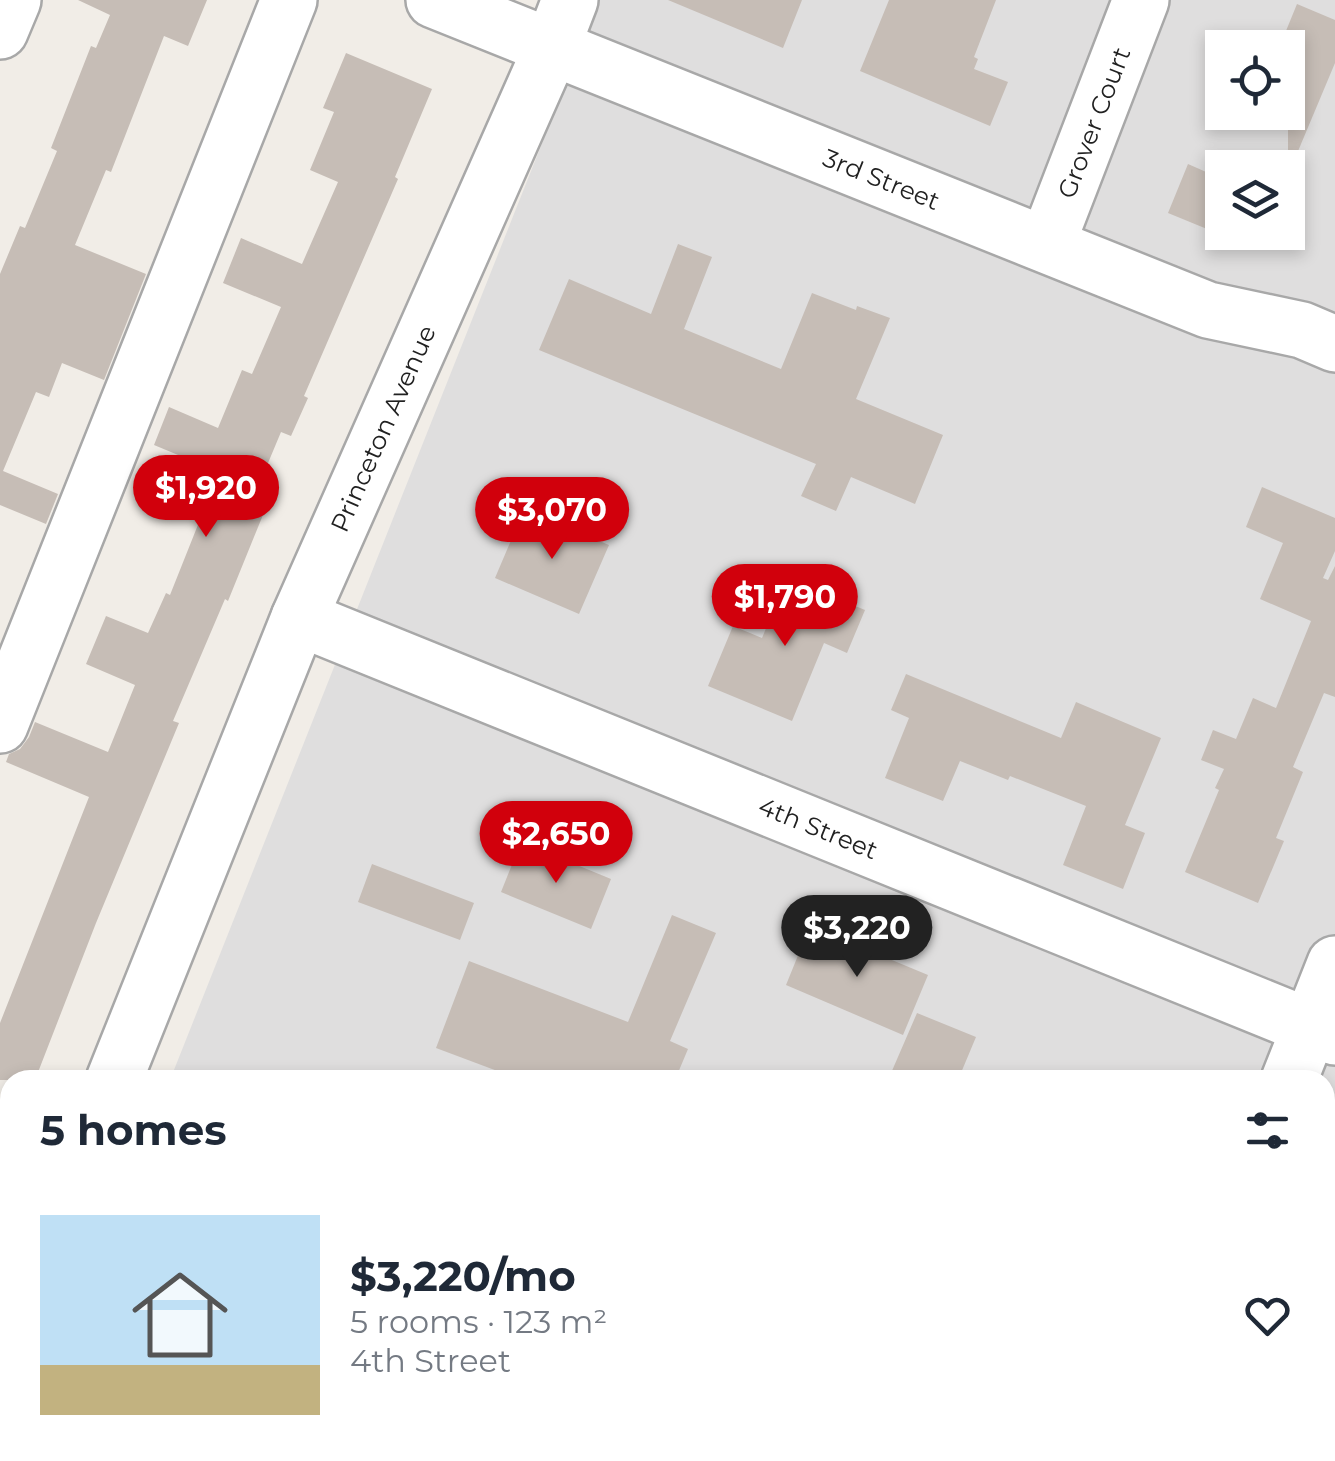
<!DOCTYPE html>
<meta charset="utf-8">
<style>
:root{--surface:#fff;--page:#f2f2f3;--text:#1f2937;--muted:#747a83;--line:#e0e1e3;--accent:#d1000c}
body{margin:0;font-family:Montserrat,sans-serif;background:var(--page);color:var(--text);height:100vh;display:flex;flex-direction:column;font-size:38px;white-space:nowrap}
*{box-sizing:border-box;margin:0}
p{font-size:32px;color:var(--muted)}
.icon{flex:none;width:55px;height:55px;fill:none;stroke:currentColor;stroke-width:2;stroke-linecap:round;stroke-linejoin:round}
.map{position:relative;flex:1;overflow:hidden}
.drawer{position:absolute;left:0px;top:1070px;width:1335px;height:392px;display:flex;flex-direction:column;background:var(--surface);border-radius:30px 30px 0 0;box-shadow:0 5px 15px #0003}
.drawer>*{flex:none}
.buttons{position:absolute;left:1205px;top:30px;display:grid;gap:20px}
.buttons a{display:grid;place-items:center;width:100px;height:100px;border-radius:0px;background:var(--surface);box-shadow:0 5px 15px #0003;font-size:50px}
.price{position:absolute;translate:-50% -85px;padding:0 22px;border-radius:35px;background:var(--accent);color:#fff;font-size:32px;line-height:65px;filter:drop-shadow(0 2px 5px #0008)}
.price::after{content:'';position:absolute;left:50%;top:60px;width:30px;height:22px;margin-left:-15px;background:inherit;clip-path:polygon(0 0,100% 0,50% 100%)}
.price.active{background:#222;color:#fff}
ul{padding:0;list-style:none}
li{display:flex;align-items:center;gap:30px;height:250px;padding:0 40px}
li+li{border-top:2px solid var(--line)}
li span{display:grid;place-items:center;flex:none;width:280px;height:200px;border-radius:0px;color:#555}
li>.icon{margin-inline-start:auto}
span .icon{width:120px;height:120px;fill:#fffc;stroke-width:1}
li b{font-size:42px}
h2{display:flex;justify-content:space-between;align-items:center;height:120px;padding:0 40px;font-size:42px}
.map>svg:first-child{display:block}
.residential{fill:#dfdede;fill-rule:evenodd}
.building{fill:#c6bdb6}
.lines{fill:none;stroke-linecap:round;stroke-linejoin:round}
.minor-casing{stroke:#a8a8a8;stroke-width:60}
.major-casing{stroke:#9d6000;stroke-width:60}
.minor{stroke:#fff;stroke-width:55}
.major{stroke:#fed09f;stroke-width:55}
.labels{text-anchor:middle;stroke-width:10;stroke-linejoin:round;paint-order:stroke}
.street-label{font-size:25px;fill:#212121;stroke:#fff}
</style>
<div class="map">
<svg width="1335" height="1461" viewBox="0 0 1335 1461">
<rect width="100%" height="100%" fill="#f1ede7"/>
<!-- residential -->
<path class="residential" d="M599,0h736v1461h-632l-21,-8 643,-1v-372h-1155zM1222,48h66v64h-66zM1222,168h66v64h-66z
M0,1300l10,3v149h376l22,9h-408z"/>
<!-- building -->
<path class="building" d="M78,0h129l-19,46 -24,-10 -53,136 -5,-2 -31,75 71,29 -42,106 -42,-17 -13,34 -13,-5 -33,79 55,23 -12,30 -46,-19v-231l20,-48 5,2 32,-77 -6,-3 40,-102 5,2 14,-33z
M668,0h134l-19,48z
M889,0h107l-22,57 4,2 -4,10 34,13 -18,44 -130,-55z
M1297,4l38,16v43l-47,112v-127h-9z
M346,53l86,36 -37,88 3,2 -94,217 4,2 -17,38 -10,-4 -28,67 14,6 -39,96 -3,-2 -52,122 6,2 -83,200 -61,157h-35v-57l89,-226 -83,-35 3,-8 11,-5 9,-12 6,-15 73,30 27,-67 -49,-21 20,-48 42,17 18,-40 4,2 49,-123 -65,-27 15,-38 49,21 24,-58 10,4 29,-67 -58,-24 18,-45 61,26 36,-82 -28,-12 24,-58 -11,-4z
M1188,164l34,15v47l-11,-4 -4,7 -39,-16z
M678,244l34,13 -28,72 97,40 31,-76 44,17 1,-4 33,12 -34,81 87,36 -28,69 -64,-27 -15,34 -35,-15 15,-32 -277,-114 30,-71 82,35z
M1262,487l73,31v33l-12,27 5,2 7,-14v131l-11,-4 -31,74 10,5 -27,66 8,3 -26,62 -73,-31 34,-82 -4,-2 9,-19 -23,-9 12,-30 23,9 17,-41 23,10 35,-87 -51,-22 23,-56 -37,-16z
M524,510l85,35 -30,69 -84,-36z
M787,578l78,32 -18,43 -23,-10 -32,78 -84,-35 25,-60 29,12z
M906,674l155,64 15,-36 85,36 -36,87 20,8 -22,56 -60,-24 23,-59 -76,-30 -2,4 -48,-19 -17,40 -58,-23 24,-60 -18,-8z
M521,842l90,37 -20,50 -90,-37z
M372,864l102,39 -14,37 -102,-38z
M672,915l44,18 -46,108 18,8 -13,31h-154l-85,-32 33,-87 159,61z
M810,926l118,49 -25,60 -117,-50z
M917,1013l59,24 -18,43h-70z"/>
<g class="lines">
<!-- minor casing -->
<g class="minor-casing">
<g id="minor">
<path id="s1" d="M434,0l774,310 94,20 33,14"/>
<path d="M0,31l13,-31"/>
<path id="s2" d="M1047,244l94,-244"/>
<path id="s3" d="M299,618l1036,419"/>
<path d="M0,725l289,-725"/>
<path id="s4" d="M114,1080l185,-462 253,-571 18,-47"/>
<path d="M1289,1080l46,-116"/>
<path d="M0,1421l10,-27"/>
<path d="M1135,1461l3,-9"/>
</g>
</g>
<!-- major casing -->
<g class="major-casing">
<path id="major" d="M0,1215l10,4
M577,1452l21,9"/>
</g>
<!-- minor -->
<use href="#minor" class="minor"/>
<!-- major -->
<use href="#major" class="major"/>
</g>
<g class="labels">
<!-- street labels -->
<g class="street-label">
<text dy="9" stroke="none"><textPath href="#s2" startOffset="130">Grover Court</textPath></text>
<text dy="9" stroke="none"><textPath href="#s1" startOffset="482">3rd Street</textPath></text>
<text dy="9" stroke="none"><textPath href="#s4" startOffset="705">Princeton Avenue</textPath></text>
<text dy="9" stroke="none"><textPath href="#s3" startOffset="560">4th Street</textPath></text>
</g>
</g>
</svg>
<div class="buttons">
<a><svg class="icon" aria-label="locate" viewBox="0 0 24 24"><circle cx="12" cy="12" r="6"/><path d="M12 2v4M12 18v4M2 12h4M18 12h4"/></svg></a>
<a><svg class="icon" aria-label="layers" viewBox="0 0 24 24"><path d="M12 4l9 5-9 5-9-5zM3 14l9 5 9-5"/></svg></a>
</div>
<b class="price" style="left:206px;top:540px">$1,920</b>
<b class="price" style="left:552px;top:562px">$3,070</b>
<b class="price" style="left:785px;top:649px">$1,790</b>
<b class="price" style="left:556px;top:886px">$2,650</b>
<b class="price active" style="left:857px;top:980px">$3,220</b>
<section class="drawer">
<h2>5 homes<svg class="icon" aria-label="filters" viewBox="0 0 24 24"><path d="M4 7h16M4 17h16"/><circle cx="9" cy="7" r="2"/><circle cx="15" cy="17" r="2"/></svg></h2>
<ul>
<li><span style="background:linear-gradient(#bfe0f5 75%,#c2b280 0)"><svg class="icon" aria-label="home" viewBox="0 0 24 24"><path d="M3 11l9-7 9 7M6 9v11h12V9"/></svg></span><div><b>$3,220/mo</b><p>5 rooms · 123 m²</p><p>4th Street</p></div><svg class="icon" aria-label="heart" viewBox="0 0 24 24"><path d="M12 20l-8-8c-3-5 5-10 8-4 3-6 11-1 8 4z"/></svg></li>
</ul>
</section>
</div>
